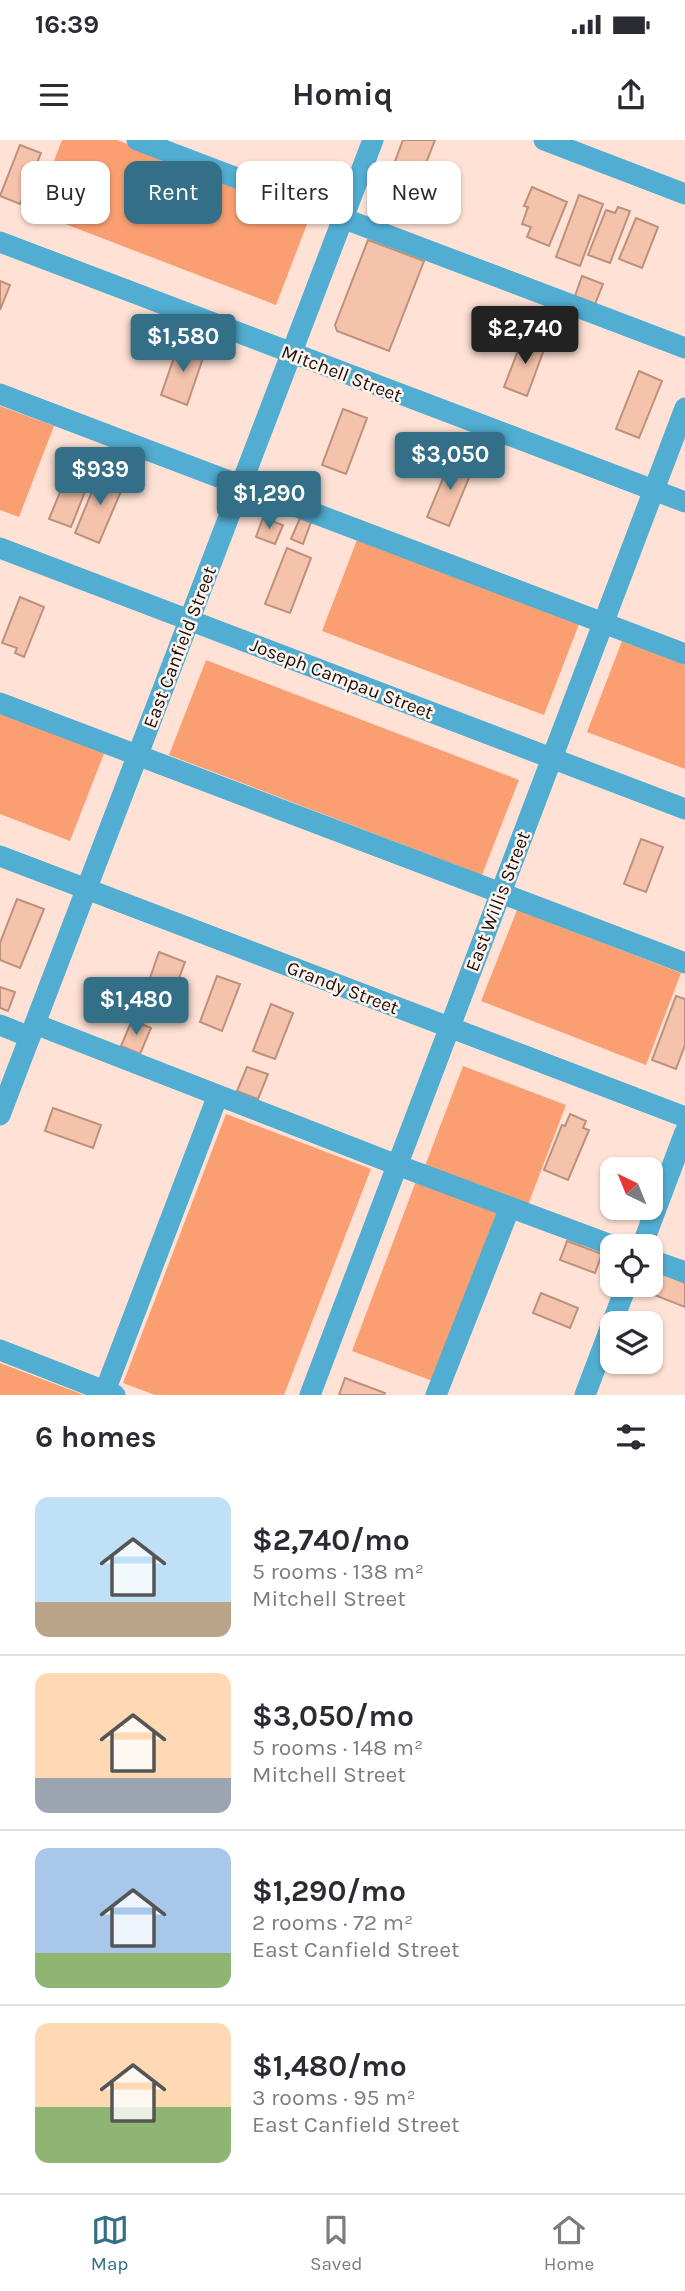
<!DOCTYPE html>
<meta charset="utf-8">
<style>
:root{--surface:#fff;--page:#f7f7f7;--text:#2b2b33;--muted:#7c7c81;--line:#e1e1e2;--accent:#336f86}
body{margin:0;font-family:Karla,sans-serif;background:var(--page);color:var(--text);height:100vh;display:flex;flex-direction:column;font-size:26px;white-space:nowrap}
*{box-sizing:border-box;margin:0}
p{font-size:23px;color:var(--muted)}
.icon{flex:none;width:38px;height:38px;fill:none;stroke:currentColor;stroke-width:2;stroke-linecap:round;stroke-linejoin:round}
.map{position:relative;height:1255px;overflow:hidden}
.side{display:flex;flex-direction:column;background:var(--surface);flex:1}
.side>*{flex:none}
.guide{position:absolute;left:21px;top:21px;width:644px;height:63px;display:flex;gap:14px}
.needle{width:46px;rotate:317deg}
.buttons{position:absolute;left:600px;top:1017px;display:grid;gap:14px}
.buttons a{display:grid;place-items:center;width:63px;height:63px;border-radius:14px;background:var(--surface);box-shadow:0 2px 5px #0004;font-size:35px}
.price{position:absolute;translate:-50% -60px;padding:0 16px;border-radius:7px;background:var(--accent);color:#fff;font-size:23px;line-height:46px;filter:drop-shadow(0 2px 4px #0008)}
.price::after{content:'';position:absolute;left:50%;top:42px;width:21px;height:16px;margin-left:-10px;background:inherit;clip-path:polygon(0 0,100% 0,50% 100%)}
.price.selected{background:#222;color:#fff}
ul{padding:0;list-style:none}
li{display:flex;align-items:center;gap:21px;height:175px;padding:0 35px}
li+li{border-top:2px solid var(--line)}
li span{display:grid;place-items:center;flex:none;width:196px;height:140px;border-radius:14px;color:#555}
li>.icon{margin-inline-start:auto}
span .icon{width:84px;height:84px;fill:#fffc;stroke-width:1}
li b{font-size:30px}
h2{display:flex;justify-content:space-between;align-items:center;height:84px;padding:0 35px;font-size:30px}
.chip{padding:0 24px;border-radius:14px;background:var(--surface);box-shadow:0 2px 5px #0004;font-size:24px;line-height:63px}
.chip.selected{background:var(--accent);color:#fff}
.status{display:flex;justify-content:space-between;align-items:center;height:49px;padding:0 35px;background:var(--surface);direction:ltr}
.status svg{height:19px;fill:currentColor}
header{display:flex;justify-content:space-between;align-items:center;height:91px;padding:0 35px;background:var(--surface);font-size:32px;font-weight:700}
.menu{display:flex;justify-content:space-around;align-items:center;height:98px;border-top:2px solid var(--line);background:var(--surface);font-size:19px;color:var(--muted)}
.menu a{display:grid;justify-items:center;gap:4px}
.menu .selected{color:var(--accent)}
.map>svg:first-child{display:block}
.green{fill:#fa9f72}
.building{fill:#f5c3ab;stroke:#bc917c;stroke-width:2}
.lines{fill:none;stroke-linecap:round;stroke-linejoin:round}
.minor{stroke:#51add1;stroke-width:21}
.labels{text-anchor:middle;stroke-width:5;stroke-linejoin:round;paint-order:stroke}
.street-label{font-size:19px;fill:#1d0e07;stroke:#fef4ef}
</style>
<div class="status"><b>16:39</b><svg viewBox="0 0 49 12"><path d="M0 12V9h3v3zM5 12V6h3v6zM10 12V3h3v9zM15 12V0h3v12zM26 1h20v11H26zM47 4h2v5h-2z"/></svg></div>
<header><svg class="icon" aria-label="menu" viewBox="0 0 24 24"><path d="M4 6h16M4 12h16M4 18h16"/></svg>Homiq<svg class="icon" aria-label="share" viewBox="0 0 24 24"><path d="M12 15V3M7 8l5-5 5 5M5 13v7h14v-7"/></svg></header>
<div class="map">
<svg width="685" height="1255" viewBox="0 0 685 1255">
<rect width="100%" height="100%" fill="#ffe2d5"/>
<!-- green -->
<path class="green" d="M62,0h55l194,74 -35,91 -242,-93z
M0,266l54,20 -35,91 -19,-7z
M357,400l222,84 -35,91 -222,-84z
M622,501l63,24v104l-98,-37z
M206,520l313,120 -37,95 -313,-120z
M0,571l105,40 -35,90 -70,-27z
M517,770l164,63 -35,92 -165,-64z
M463,926l103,39 -38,100 -103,-39z
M226,974l145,55 -87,226h-129l-32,-12z
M416,1041l85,32 -63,170 -86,-32z
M0,1223l84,32h-84z"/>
<!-- building -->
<path class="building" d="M403,0h32l-18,46 -28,-9z
M20,5l21,8 -21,51 -20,-8z
M532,47l35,15 -18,44 -22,-9 4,-10 -9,-3 6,-17 -4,-1z
M579,55l24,9 -23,62 -24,-9z
M618,67l12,4 -20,52 -22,-8 18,-45 9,3z
M636,78l22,9 -16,41 -23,-9z
M368,100l56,21 -35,90 -52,-20 -2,-6z
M582,136l21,8 -8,20 -20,-8z
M0,141l10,4 -10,25z
M524,195l22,9 -19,52 -23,-9z
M179,203l26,9 -18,53 -26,-10z
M639,231l23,10 -23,57 -23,-9z
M343,269l24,9 -21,56 -24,-9z
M451,319l22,9 -24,58 -22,-9z
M100,332l25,10 -26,61 -24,-10z
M65,340l21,9 -15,38 -22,-8z
M263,378l20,7 -8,19 -19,-7z
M300,378l11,4 -8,22 -12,-5z
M287,408l24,10 -21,55 -25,-9z
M20,457l24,10 -20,50 -9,-4 2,-5 -15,-5z
M641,699l22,8 -17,45 -22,-8z
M17,759l27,10 -24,59 -20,-8v-17z
M159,812l26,10 -19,51 -9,-3 2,-7 -16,-5z
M217,836l23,8 -18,47 -22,-9z
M0,847l15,5 -7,19 -8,-3z
M676,856l9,3v46l-9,24 -24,-9z
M271,864l22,9 -18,46 -22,-8z
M132,880l19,8 -11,26 -19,-8z
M247,927l21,7 -10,25 -21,-8z
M53,968l48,17 -8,23 -48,-17z
M570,974l16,7 -3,7 6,2 -21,50 -24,-10 18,-45 3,1z
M567,1101l35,13 -7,19 -35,-13z
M661,1133l24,10v24l-33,-13z
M541,1153l37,15 -8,20 -37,-15z
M345,1238l40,15 -1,2h-45z"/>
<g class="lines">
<!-- minor -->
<path class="minor" d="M137,0l548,208
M544,0l141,54
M0,102l685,260
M0,254l685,260
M0,408l685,261
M0,563l685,260
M0,716l685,261
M35,884l362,141 217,81
M0,885l30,12
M0,975l373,-975
M642,1106l43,-114
M651,1120l34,12
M0,1210l115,45
M105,1251l113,-296
M310,1255l375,-987
M436,1255l74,-188
M585,1255l42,-111"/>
</g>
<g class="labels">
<!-- street labels -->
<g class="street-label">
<text transform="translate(342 233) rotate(21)" y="7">Mitchell Street</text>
<text transform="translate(179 507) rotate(-69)" y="7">East Canfield Street</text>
<text transform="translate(342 538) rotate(21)" y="7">Joseph Campau Street</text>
<text transform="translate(497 761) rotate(-69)" y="7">East Willis Street</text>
<text transform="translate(343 847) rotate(21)" y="7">Grandy Street</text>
</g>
</g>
</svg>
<div class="buttons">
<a><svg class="needle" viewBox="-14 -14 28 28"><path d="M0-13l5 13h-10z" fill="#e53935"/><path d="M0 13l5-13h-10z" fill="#7c7c81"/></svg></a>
<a><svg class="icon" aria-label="locate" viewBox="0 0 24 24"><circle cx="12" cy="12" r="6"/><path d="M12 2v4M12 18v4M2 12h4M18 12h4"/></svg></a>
<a><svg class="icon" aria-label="layers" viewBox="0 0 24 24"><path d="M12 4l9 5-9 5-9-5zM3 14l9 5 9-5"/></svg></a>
</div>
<b class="price selected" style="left:525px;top:226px">$2,740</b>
<b class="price" style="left:183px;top:234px">$1,580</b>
<b class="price" style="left:450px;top:352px">$3,050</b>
<b class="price" style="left:100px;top:367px">$939</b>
<b class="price" style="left:269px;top:391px">$1,290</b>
<b class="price" style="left:136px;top:897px">$1,480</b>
<div class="guide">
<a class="chip">Buy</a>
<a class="chip selected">Rent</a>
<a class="chip">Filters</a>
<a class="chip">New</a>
</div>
</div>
<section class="side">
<h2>6 homes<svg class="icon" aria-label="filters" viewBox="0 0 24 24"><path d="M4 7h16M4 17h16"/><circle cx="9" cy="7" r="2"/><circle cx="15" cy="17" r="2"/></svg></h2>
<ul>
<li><span style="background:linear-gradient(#bfe0f5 75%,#b9a48a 0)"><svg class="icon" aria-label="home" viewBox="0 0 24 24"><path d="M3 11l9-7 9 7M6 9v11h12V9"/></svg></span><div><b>$2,740/mo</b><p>5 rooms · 138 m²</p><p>Mitchell Street</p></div></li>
<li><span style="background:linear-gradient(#ffd9b3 75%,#9aa5b1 0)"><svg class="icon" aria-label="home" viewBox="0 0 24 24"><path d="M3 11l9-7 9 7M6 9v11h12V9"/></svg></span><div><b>$3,050/mo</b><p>5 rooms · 148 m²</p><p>Mitchell Street</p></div></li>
<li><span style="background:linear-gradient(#a9c7e8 75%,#8fb573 0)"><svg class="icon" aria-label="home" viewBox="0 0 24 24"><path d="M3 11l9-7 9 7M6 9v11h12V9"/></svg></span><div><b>$1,290/mo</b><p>2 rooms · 72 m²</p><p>East Canfield Street</p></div></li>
<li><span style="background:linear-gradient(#ffd9b3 60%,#8fb573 0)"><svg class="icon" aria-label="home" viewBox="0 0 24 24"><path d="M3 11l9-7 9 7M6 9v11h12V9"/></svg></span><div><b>$1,480/mo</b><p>3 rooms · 95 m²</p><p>East Canfield Street</p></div></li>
</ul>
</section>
<nav class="menu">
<a class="selected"><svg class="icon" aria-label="map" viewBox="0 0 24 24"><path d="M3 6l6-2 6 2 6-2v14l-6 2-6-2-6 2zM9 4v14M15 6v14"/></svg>Map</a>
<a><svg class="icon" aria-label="saved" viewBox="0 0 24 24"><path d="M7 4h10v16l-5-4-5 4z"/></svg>Saved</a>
<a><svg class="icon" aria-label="home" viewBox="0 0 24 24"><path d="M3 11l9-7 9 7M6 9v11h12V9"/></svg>Home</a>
</nav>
